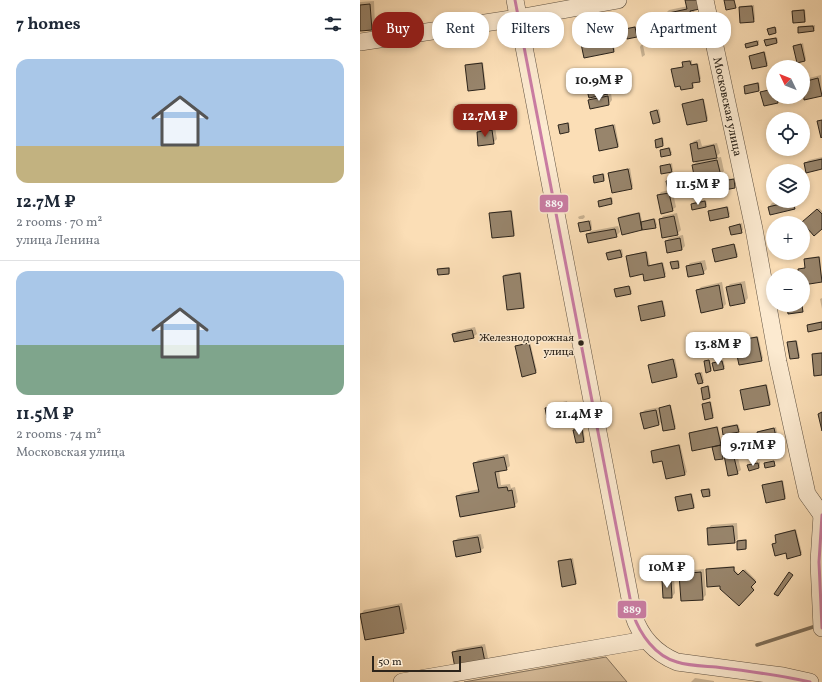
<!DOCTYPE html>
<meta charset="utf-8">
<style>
:root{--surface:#fff;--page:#f2f2f3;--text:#1f2937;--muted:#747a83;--line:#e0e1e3;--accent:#8f2418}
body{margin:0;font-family:Vollkorn,serif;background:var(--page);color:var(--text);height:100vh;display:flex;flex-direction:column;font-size:15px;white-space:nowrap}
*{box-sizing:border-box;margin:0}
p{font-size:13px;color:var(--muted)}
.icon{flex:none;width:22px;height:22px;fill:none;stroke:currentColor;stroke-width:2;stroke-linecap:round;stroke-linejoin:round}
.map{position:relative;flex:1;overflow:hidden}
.panel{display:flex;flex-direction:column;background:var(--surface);width:360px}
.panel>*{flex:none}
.hud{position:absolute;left:12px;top:12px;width:380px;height:36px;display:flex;gap:8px}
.needle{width:26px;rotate:313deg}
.tools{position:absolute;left:406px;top:60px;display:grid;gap:8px}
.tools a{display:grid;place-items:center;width:44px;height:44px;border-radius:50%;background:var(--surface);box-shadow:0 2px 6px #0003;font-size:20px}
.scale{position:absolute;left:12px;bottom:10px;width:89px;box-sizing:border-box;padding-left:4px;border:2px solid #2c241b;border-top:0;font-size:11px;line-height:14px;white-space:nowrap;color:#2c241b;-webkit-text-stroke:3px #fcead0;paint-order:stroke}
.price{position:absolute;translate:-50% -34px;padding:0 9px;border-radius:8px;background:#fff;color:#222;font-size:13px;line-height:26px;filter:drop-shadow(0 1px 2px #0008)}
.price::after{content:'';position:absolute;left:50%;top:24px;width:12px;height:9px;margin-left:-6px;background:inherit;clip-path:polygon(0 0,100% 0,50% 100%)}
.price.selected{background:var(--accent);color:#fff}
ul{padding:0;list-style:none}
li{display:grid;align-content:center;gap:8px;height:212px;padding:0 16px}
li+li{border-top:1px solid var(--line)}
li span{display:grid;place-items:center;height:124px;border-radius:12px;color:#555}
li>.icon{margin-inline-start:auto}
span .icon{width:72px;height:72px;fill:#fffc;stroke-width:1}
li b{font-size:17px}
h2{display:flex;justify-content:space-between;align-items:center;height:48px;padding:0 16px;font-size:17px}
.pill{padding:0 14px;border-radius:16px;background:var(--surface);box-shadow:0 2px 6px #0003;font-size:14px;line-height:36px}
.pill.selected{background:var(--accent);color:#fff}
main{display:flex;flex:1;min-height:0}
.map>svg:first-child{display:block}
.green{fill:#d8be9c;stroke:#82715c}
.shadow{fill:#0003}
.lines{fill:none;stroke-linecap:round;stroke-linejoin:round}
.stream{stroke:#7e6e58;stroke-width:3.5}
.building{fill:#98856c;stroke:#2c241b}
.minor-casing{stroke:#605242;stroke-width:18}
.minor{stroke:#fcead0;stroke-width:17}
.bus-1-casing{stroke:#fcead0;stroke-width:6}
.bus-1{stroke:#ca7ca4;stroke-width:3}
.bus-dot{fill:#2c241b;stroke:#fcead0;stroke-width:1.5}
.labels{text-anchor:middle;stroke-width:3;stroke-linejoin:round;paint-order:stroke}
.bus-label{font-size:11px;fill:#2c241b;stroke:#fcead0;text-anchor:end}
.street-label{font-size:12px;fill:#2c241b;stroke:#fcead0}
.line-badge{stroke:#fcead0;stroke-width:1.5}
.badge-label{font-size:11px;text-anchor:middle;font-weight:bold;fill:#fff}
</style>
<main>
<section class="panel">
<h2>7 homes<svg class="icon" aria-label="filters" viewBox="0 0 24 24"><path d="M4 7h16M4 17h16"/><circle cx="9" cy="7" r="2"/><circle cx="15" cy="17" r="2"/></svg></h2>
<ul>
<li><span style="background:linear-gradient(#a9c7e8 70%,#c2b280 0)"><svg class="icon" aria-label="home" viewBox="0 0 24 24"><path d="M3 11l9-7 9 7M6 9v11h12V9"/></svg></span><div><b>12.7M ₽</b><p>2 rooms · 70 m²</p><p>улица Ленина</p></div></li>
<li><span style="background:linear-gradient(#a9c7e8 60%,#7fa58c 0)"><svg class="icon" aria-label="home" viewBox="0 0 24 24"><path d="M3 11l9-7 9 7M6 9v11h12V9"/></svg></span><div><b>11.5M ₽</b><p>2 rooms · 74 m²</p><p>Московская улица</p></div></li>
</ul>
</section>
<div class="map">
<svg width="462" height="682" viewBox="0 0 462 682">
<rect width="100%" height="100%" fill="#fbdeb6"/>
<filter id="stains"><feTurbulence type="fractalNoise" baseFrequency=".005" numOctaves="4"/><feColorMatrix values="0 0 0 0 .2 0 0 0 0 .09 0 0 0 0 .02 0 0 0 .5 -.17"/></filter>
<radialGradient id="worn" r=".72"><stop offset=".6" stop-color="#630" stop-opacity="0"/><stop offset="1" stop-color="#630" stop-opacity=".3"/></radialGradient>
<!-- green -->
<path class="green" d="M246,657l21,25h-163z"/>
<!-- shadow -->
<path class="shadow" d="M327,0l7,10 1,6 5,-1 2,9 -5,4 2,7 -4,4 -12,2 -18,-27 4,-4 19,-4z
M14,1l1,25 -3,3 -12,1v-28z
M394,5l1,14 -2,2 -13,-14 1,-1z
M445,9l1,11 -1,1 -12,-10 2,-1z
M455,25v4l-2,1 -14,-2 1,-2z
M276,26l2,9 -1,1 -11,-7 1,-1z
M416,27l1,4 -1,1 -8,-3z
M251,32l4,18 -1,1 -33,-12 1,-1z
M417,37l1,4 -2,2 -11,-2z
M399,40v3l-1,1h-12z
M443,43l3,16 -1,2 -11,-14z
M281,45h2l2,10 -3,2 -2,-10z
M405,51l3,13 -2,1 -16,-9z
M332,60v4l6,-1 3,16 -8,3 1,4 -1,1 -12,-3 -9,-15 12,-3 -1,-4 2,-1z
M123,62l3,25 -1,1 -19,-23 1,-1z
M461,75l1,19 -17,5 -2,-8v-10l2,-2z
M248,76l3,14 -4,4 4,-1 1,7 -3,4 -18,4 -2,-8 5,-4 -8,-13 4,-4z
M399,82l1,6 -1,2 -13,3 -1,-7 1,-1z
M413,89v8h6v3l-1,2 -14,3 -2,-12z
M344,99l4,19 -1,2 -20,4 -4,-20 2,-1z
M299,109l2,11 -2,1 -8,-9z
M209,122l1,8 -9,3 -1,-8z
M255,124l4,21 -1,1 -22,-17 1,-1z
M135,127l2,12 -4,4 -15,-11 3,-4z
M303,137l1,7 -1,1 -7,-5z
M340,139l2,7 15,-3 3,10 -5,5 6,-1 3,14 -4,4 -27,-10 5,-5 -7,-16 3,-3z
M310,147l2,6 -2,1 -9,-4z
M462,157v11l-17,-5 4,-3z
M312,163l1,7 -2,1 -10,-4z
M270,168l3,18 -1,2 -19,4 -4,-19 1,-1z
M244,173l1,6 -1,1 -10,-4z
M413,174v14l-2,-12z
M316,178l2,8 -6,2 4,19 -4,3 -14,-14 3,-4 8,-2 -2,-9z
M375,178l1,8 -1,1 -15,3 -2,-7 2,-2z
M252,197l1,5 -2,1 -12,-2 2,-1z
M346,200l1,5 -2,1 -13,-2 2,-2z
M422,201h15l1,4 -4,3 -25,-1 3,-4z
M368,206l2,8 -2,2 -19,-5 2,-1z
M459,208l3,3v16l-19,-5z
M152,210l3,24 -1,1 -24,-21 2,-2z
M280,212l2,9 13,-3 2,7 -2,2 -32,6 -4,-15 2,-2z
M317,213l4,17 -4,4 -17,-14 3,-4z
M224,215l1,2 -2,2h-4l-1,-2 2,-1z
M231,220l1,8 -1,1 -12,-5z
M382,223l1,7 -12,4 -1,-7z
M258,226l2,6 -4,4 -29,-1 4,-4z
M323,235l2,11 -3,3 -16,-8 3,-3z
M375,244l3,11 -2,1 -23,-7 2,-1z
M262,249l1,6 -2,1 -14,-3 2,-2z
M287,251l3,14 13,-3 3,12 -2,2 -20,-3 -17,-16 2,-2z
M460,256l2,25 -19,3v-9h-4v-6l7,-2 -1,-8 1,-1z
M319,260l1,5 -1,2 -8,-5z
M345,260l2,9 -4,4 -16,-6 3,-4z
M90,267v5l-1,1 -11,-3 2,-2z
M161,272l4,34 -1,2 -20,-32 1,-2z
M385,281l3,17 -3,4 -18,-15 3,-3z
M362,282l4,22 -3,3 -25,-17 3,-3z
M270,286l2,6 -2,1 -14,-3 1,-2z
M462,298v11l-2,-10z
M303,300l3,13 -1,2 -26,-8 2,-2z
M462,321v7l-14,-3 1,-1z
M115,327l2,7 -4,3 -20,-2 4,-4z
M398,336l5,22 -2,2 -26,-18 1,-2z
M437,340l3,16 -2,1 -9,-15 1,-1z
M170,342l7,29 -2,1 -19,-26z
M462,352v22l-9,-20 1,-1z
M315,359l3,16 -1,1 -28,-11 2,-1z
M350,360l2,9 -1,1 -6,-8z
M363,360l2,7 -2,1 -10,-5z
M338,372h4l2,9 -2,1 -6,-8z
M407,384l4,19 -1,1 -29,-13 2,-2z
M349,385l2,11 -1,1 -8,-9z
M207,401l2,9 -4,4 -19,-6 4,-3z
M351,401l3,15 -8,3 -3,-15z
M311,405l5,22 -2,1 -12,-7 -3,3 -18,-11 4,-3 15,-3v1z
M378,424l2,6 -2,1 -15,-3 1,-2z
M358,426l6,30 5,-5 7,-1 5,20 -4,3 -12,-18 -2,3 -7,1 -3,-14 -23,-12 2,-1z
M416,427l4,20 -2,2 -21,4 -1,-5 5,-2 -2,-14 1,-1z
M223,428l2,11 -1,2 -10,-10z
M320,444l7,28 -2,2 -18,3 -4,-17 -11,-9 1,-1z
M148,454l2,12 -4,3 -7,1 2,15 9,-1 1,4 4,-1 3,15 -4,4 -57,-10 4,-3 18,-4 -4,-26 3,-3z
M400,462v4l-1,1 -11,-2 2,-1z
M423,480l3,17 -1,1 -22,-12 2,-2z
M350,488l1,5 -2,2 -7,-5z
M332,493l3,13 -1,1 -18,-10 2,-1z
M377,523l1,17 9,-1v8l-1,1 -8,1v-10l-4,3 -26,-13 3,-4z
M436,529l6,24 -2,1 -13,-2 -13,-8 3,-2 -1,-7 1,-1z
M121,534l3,14 -4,3 -26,-10 4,-3z
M213,558l4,24 -2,1 -16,-21 1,-2z
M375,566v4l5,5 5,-6 11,11 -5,5 3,3 -15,17 -32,-36 2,-1z
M344,569l2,26 -4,4 -22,-25 3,-3z
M306,577h8l1,16 -3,4 -9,-16z
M42,603l5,26 -4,3 -42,-18 3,-4z
M125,644l3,14 -4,4 -30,-10 3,-3z
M335,678l19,3v1h-23z"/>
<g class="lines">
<!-- stream -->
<path class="stream" d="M397,645l59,-19"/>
</g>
<!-- building -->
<path class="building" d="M325,0h14l1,9 -10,2 2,8 5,-1 2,10 -6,1 2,11 -12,2 -14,-5 -5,-23 23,-5z
M364,0h10l2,8 -10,2z
M10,4l2,26 -12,1v-26z
M392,6l2,16 -14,1 -1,-16z
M444,10l1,12 -12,1 -1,-12z
M453,26l1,5 -16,2v-6z
M275,27l2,10 -10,2 -2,-10z
M415,27l1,6 -7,2 -2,-6z
M250,33l4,19 -30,6 -4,-19z
M416,38l1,5 -11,3 -2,-6z
M397,41l1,4 -12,3 -1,-4z
M441,44l4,17 -8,2 -4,-17z
M404,52l3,14 -15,3 -3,-13z
M330,61l1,4 6,-1 3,18 -8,1 1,5 -12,2 -1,-4 -5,1 -4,-18 12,-2 -1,-5z
M122,63l3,26 -17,2 -3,-26z
M458,78l4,18 -18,4 -1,-18z
M245,79l3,15 -19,4 -4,-15z
M398,83l1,8 -14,3 -1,-8z
M413,89v8h4l1,6 -14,3 -4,-14z
M248,96l1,9 -19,4 -2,-9z
M343,99l4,22 -20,4 -5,-21z
M297,110l3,12 -7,2 -3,-12z
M462,120v17l-1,1 -4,-17z
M208,123l1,9 -9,2 -2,-9z
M253,125l5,22 -19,4 -4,-22z
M132,130l2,14 -16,2 -1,-14z
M302,138l1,8 -7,2 -1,-8z
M337,142l1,7 16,-4 3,13 -24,4 -3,-18z
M309,148l2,7 -10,2 -1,-7z
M462,159v10l-16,4 -2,-10z
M357,160l4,16 -26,5 -3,-16z
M310,164l2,8 -11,2 -1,-8z
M268,169l4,20 -20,4 -4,-20z
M243,174l1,7 -10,2 -1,-7z
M315,179l2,9 -9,2 -2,-9z
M374,179l1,9 -16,3 -2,-9z
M309,193l4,18 -12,3 -4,-19z
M251,198l1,6 -13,3 -1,-6z
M345,201l1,6 -14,3 -1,-6z
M433,201l2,8 -25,6 -2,-8z
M367,207l2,10 -19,4 -2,-10z
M457,209l5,5v15l-8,7 -12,-14z
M151,211l3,25 -22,2 -3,-25z
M279,213l3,17 -20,5 -4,-17z
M314,216l4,19 -16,3 -3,-19z
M294,219l2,9 -14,2 -1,-8z
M229,221l2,9 -11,2 -2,-9z
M380,224l2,9 -11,2 -2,-8z
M255,229l2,8 -29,6 -2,-9z
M320,238l2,12 -15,3 -2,-12z
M374,244l3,13 -22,5 -3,-13z
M260,250l2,7 -14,3 -2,-7z
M286,252l2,14 14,-3 3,14 -21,4 -1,-7 -13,3 -4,-21z
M459,257l3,25 -19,3v-10h-5v-6l7,-1 -1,-9z
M318,261l1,7 -7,1 -2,-7z
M341,263l3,11 -16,3 -2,-11z
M89,268v6l-11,1 -1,-6z
M160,273l4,35 -17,2 -4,-34z
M381,284l4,19 -15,3 -4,-19z
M359,285l4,23 -22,5 -5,-23z
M269,286l2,8 -15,3 -2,-8z
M302,301l3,15 -24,5 -3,-15z
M427,305h15l1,7 -15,2z
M462,322v7l-14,3 -1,-7z
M112,330l2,8 -20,4 -2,-8z
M397,337l5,24 -23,4 -5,-24z
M436,341l3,17 -9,1 -3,-17z
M169,343l7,30 -14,4 -7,-31z
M462,353v22l-8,1 -2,-22z
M313,359l4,18 -25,6 -4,-18z
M349,360l2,11 -5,2 -2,-12z
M362,361l2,8 -10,2 -2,-8z
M340,373l3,10 -5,1 -3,-10z
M406,385l4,20 -26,5 -4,-20z
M348,386l2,12 -7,2 -2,-12z
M350,402l3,16 -8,2 -3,-16z
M204,404l2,11 -19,3 -2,-10z
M310,405l5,24 -12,2 -4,-23z
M296,410l3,15 -15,4 -4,-16z
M462,412v19l-4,-17z
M377,425l2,7 -16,3 -1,-7z
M357,427l4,18 -29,6 -3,-18z
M414,428l5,22 -17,3 -5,-21z
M222,429l2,13 -8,1 -3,-13z
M319,445l6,30 -19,4 -4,-18 -9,2 -2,-12z
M361,445l2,14 -8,1 -3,-13z
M400,447l2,6 -6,1 -2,-6z
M373,453l5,21 -10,2 -4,-21z
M144,457l3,13 -12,2 3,16 9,-1 1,4 4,-1 3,17 -55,10 -4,-21 23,-4 -6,-29z
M414,461l1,5 -10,2 -1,-5z
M398,463l1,5 -10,3 -2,-6z
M422,481l3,18 -19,4 -4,-18z
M349,489l1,7 -7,1 -2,-7z
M331,494l3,14 -16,3 -3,-14z
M373,526l2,17 -27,2 -1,-17z
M435,530l6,25 -14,4 -1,-6 -11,3 -3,-12 4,-1 -1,-8z
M118,537l3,15 -25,5 -3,-16z
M386,540v9l-9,1v-9z
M211,559l5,25 -14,3 -4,-26z
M374,567v4l4,4 5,-5 13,12 -5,5 3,3 -15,16 -19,-17v-3l-13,1 -1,-18z
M341,572l2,28 -22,1 -2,-27z
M429,572l4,3 -15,21 -4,-2z
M302,580h9l1,18h-9z
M39,606l5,27 -39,7 -5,-26z
M122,647l3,15 -30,6 -3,-16z"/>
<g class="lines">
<!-- minor casing -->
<g class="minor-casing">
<g id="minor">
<path d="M155,0l118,614c7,22 22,39 44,48l106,14 27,6"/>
<path id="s1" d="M345,0l49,229 24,133 29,132 15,21"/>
<path d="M0,42l158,-24 100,-18"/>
<path d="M462,515l-3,47 3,66"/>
<path d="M42,682l243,-42"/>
</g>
</g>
<!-- minor -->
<use href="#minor" class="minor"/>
<!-- bus-1 casing -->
<g class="bus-1-casing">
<path id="bus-1" d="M155,0l118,614c7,20 22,42 44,48 12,4 27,4 39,5 32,4 63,8 94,15
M462,515l-3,47 3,66"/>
</g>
<!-- bus-1 -->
<use href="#bus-1" class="bus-1"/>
</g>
<!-- markers -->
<circle class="bus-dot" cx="221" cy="343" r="3.5"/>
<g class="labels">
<!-- bus labels -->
<g class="bus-label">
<text x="214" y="341">Железнодорожная<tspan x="214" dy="14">улица</tspan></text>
</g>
<!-- street labels -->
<g class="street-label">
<text dy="4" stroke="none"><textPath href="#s1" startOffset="109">Московская улица</textPath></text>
</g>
</g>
<g class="line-badge">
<rect x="179" y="194" width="30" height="19" rx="4" fill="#ca7ca4"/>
<rect x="257" y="600" width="30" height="19" rx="4" fill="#ca7ca4"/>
</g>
<g class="badge-label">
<text x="194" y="207">889</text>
<text x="272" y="613">889</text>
</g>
<rect width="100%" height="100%" filter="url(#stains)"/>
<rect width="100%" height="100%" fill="url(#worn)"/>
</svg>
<div class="tools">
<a><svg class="needle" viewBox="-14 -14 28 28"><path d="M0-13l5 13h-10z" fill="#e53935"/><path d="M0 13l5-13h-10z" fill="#747a83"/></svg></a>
<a><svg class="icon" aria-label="locate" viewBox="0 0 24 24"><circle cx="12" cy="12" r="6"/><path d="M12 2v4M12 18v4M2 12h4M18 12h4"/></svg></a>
<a><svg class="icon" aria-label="layers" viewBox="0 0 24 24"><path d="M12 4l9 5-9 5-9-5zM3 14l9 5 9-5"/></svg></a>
<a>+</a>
<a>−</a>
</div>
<div class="scale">50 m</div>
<b class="price" style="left:239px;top:102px">10.9M ₽</b>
<b class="price selected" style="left:125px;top:138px">12.7M ₽</b>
<b class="price" style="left:338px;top:206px">11.5M ₽</b>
<b class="price" style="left:358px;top:366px">13.8M ₽</b>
<b class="price" style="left:219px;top:436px">21.4M ₽</b>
<b class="price" style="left:393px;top:467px">9.71M ₽</b>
<b class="price" style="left:307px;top:589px">10M ₽</b>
<div class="hud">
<a class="pill selected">Buy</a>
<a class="pill">Rent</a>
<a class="pill">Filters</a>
<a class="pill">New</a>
<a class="pill">Apartment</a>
</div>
</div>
</main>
